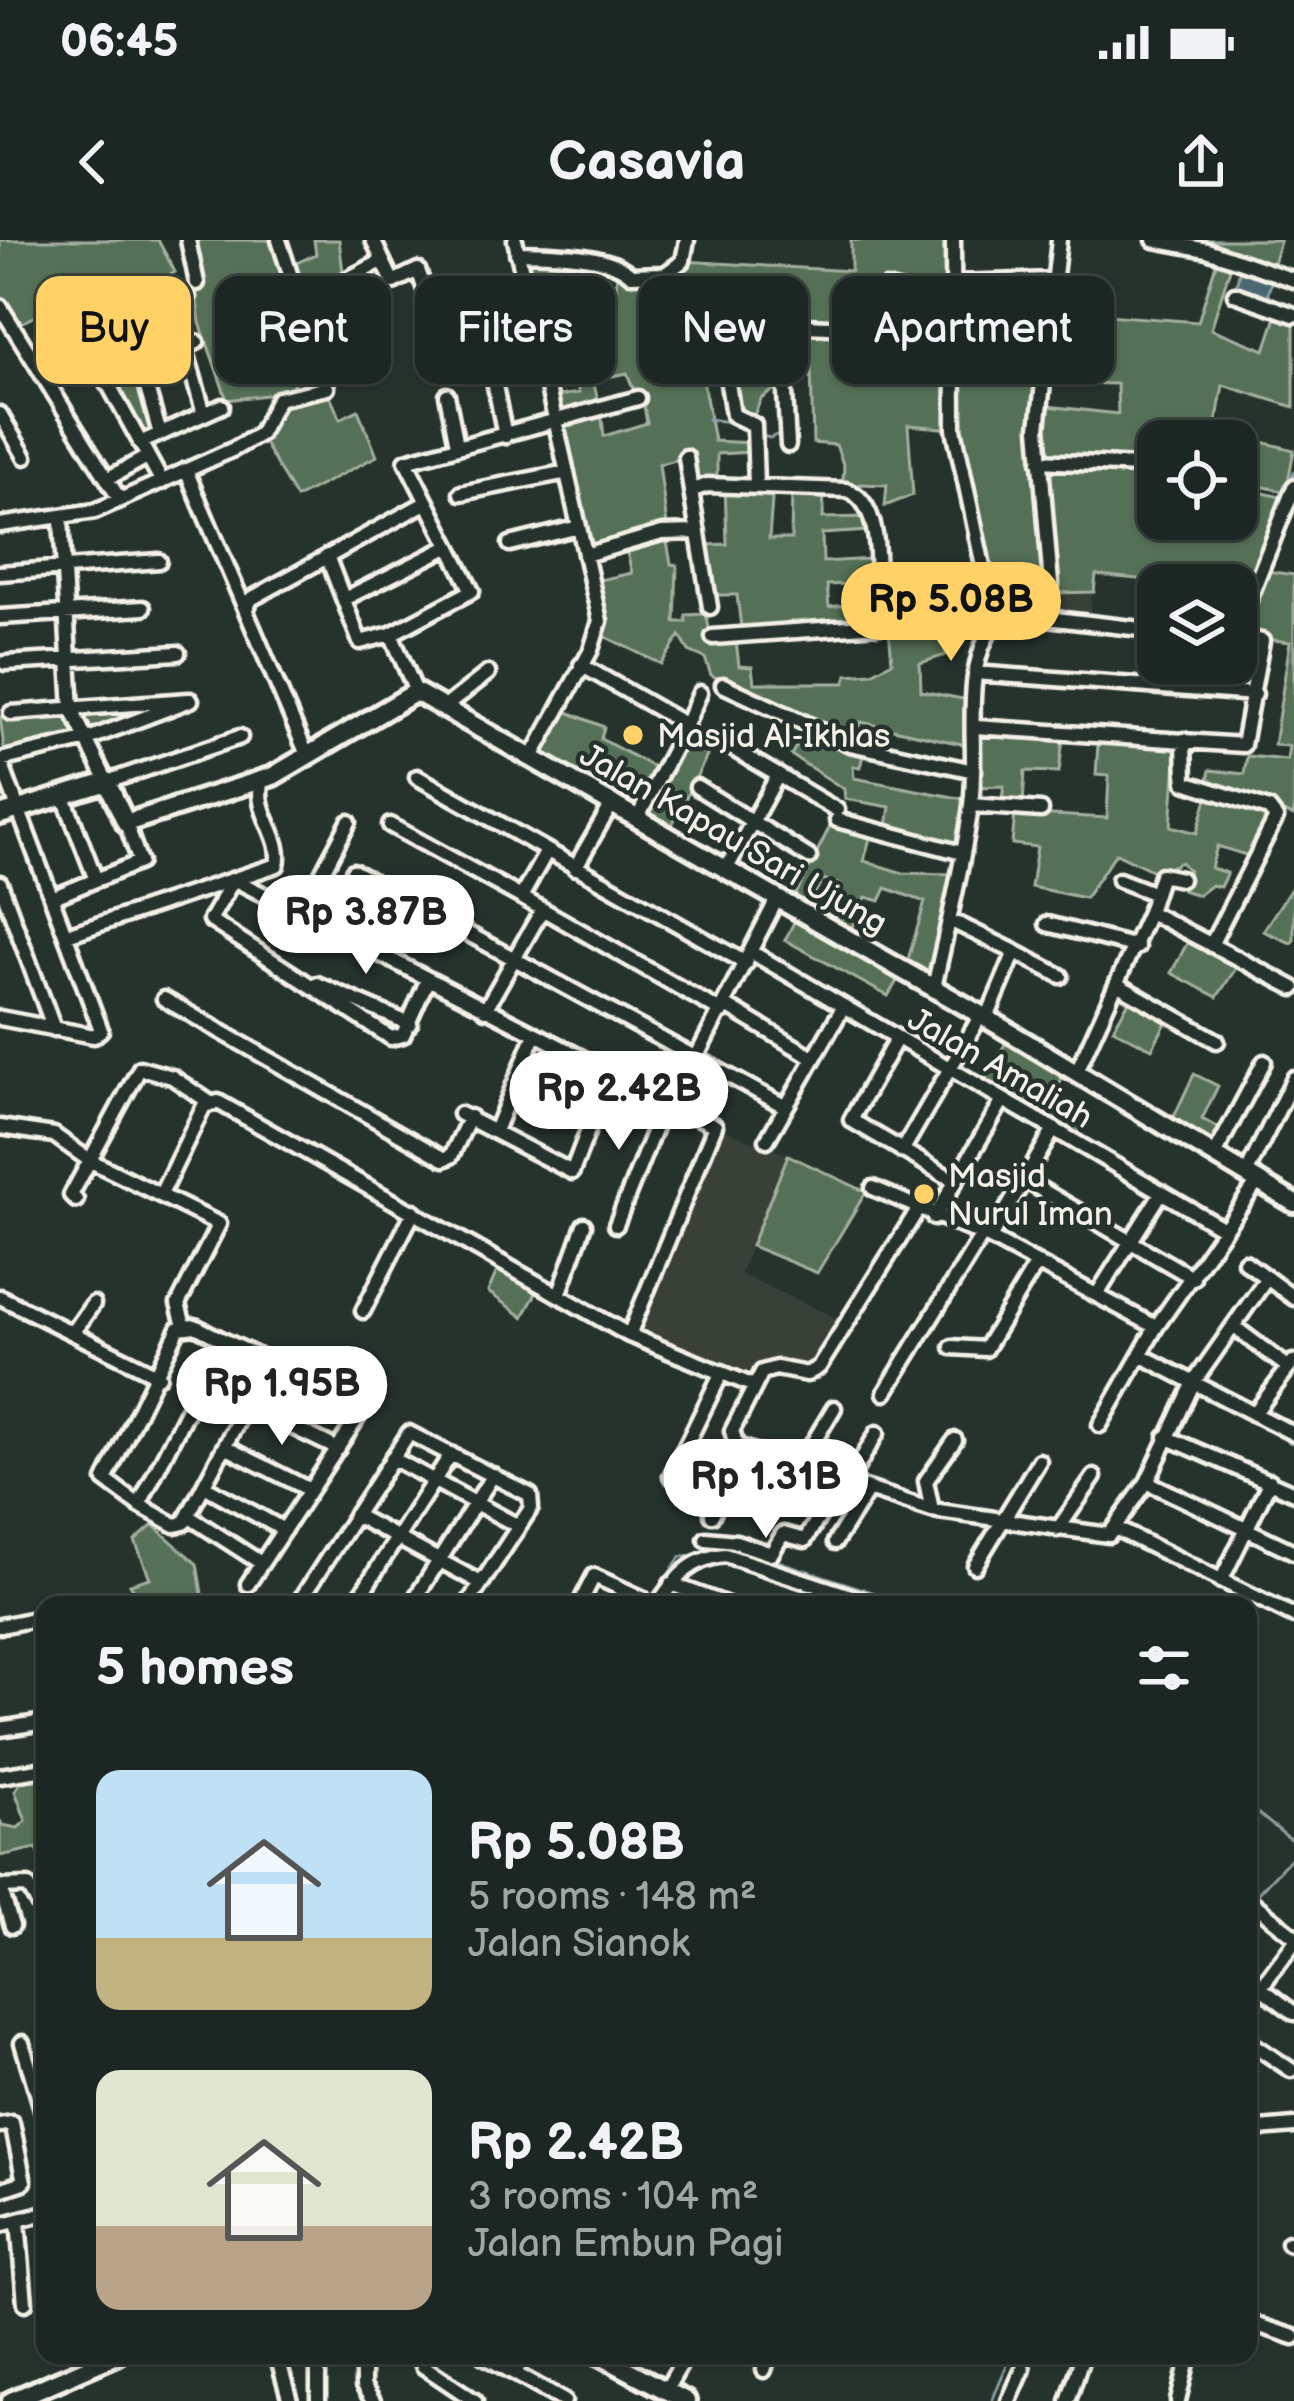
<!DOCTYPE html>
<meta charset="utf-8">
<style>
:root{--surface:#1c2622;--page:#252e2a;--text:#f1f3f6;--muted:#a0a5a5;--line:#3a4340;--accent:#ffd166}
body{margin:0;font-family:"Balsamiq Sans",sans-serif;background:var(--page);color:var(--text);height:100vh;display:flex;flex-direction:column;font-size:45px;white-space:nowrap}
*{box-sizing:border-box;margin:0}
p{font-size:39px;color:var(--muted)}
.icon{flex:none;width:66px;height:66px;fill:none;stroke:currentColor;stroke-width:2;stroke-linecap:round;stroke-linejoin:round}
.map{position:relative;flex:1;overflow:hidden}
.sheet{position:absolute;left:36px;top:1356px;width:1221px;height:768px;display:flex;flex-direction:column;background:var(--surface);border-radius:24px;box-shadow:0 3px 9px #0004,0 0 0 3px var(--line)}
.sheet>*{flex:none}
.hud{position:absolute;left:36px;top:36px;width:1224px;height:108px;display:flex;gap:24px}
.tools{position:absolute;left:1137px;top:180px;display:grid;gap:24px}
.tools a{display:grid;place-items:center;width:120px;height:120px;border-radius:24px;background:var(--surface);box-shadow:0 3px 9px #0004,0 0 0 3px var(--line);font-size:60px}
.price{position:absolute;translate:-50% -102px;padding:0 27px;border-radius:42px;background:#fff;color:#222;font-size:39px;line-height:78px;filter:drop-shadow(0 3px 6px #0008)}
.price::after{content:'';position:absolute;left:50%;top:72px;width:36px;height:27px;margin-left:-18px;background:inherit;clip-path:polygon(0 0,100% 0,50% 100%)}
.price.on{background:var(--accent);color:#111}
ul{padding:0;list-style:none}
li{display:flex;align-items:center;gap:36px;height:300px;padding:0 60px}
li span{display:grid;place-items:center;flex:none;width:336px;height:240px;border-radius:24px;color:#555}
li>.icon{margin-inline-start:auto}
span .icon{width:144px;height:144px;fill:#fffc;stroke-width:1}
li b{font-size:51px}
h2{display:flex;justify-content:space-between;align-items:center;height:144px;padding:0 60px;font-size:51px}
.tag{padding:0 42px;border-radius:24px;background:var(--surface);box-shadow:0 3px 9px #0004,0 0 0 3px var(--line);font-size:42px;line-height:108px}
.tag.on{background:var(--accent);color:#111}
.status{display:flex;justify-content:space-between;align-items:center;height:84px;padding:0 60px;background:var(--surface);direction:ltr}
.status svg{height:33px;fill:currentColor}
header{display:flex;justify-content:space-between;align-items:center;height:156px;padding:0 60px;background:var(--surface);font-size:54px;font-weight:800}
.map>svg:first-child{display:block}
.built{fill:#393f37}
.green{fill:#546f56;stroke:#a4b09f;stroke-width:3}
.water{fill:#4c6871;stroke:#8f9fa1;stroke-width:3}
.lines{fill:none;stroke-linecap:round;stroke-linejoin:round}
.stream{stroke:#8f9fa1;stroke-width:3}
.street-casing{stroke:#f4f1e8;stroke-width:21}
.secondary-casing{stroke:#f4f1e8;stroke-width:26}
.street{stroke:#26332d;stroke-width:12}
.secondary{stroke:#26332d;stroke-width:16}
.poi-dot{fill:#ffd166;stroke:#26332d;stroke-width:4.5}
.labels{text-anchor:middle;stroke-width:9;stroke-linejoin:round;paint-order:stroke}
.poi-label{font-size:33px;fill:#f4f1e8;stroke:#26332d;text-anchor:start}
.street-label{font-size:33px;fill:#f4f1e8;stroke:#26332d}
</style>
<div class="status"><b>06:45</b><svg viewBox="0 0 49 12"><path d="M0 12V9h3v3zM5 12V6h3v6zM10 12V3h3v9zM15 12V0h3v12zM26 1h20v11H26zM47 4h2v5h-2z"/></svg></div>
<header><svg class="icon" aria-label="back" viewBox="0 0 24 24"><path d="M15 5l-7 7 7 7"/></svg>Casavia<svg class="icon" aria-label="share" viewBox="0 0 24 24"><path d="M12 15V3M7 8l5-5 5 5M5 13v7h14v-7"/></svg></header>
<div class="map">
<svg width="1294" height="2161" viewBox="0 0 1294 2161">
<rect width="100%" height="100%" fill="#26332d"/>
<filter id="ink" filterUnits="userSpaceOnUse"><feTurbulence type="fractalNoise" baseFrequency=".00833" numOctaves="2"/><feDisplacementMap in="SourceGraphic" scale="24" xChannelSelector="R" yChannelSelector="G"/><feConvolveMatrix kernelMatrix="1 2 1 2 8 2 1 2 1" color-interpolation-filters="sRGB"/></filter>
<g filter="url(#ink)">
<!-- built -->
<path class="built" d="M1091,353v28l-34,-2 -1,-24z
M715,886l73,29 -48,119 108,49 -34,49 -38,-4 -22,18 -125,-51z"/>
<!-- green -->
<path class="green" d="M0,0h158l17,32 -101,52 -14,-19 -41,19 -19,-25z
M189,0h86l33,116 -19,36 -62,8 -27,-77z
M314,0h25l5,40 -45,14 -9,-28 26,-12z
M851,0l99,2v59l-70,-17 -8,46 8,-37 42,4 -5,33 -13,19 -13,-3 -8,22 46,12 22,-9 3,58 -46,-4 5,70 -28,11 2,-21 -27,-1 -1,11 -17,-5 2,-23 -8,-22 -23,-2 -3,-116 -18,-4v-32l-21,1 -3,31h-19v40l-49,1 14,77 38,2 1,9 -36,2v25l-23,6 -6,-28 -29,7 9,69 -80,15 -28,-121 41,-16 3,25 43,-13 -5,-29 -7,-1 -8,-20 -34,7 6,25 -40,15 -7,-23 27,-4 -6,-20 -25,4 -13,-60 43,1v-22h-17l-2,-18 -33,2 -6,-25 63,4 13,34 20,-4 1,-20 11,12 3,-6 52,-14 168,10z
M1204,0h73l3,1 -9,29 -69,-23z
M1218,17l14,5 -21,67 54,21 12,-36 17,5v88l-71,-22 -8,45 79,20 -8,42 -34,-8 4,-39 -41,-8 -57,4v22l-115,-6 -2,-26 6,-25 71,8 -1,-30 -57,-1 6,-35h-13l2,-37 143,11z
M997,102l-1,22 46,2 6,223 -2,13 -11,13 -36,3 -41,-190 -2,-85z
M778,130v17l-17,12 -8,18 -17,-5 -6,-35 19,5 2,-9z
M141,135l16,55 -17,8 -26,-54z
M329,154l11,25 18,-9 19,46 -81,42 -35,-60 15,-33z
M1044,224l114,6v49h78v-33l48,12 -43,110 -5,-2v-21h-32v-14l-33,-4 -3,15 -72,-7 -2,17 -39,1z
M725,245l48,1 -4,53h22l1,-52 32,2 -1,29 44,-1 2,14 -47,3 1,28 47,-3 1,24 -44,2 2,22 47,-6 -1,-27 52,-7 1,24 -52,10 1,25 -135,10 -5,-41h-22l-7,-50 19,-1z
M666,296l5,28 6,1 -2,57h11v-7l20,-1 6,27 24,-1 3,26 13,1 2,16h91l2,-8 25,-2 20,-11 -3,-33 51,-3 6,29 -26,8 1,28 47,9 3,46 -110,-24 -4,20 -75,-29 -71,-38 -6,-17 -16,-7 -9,-15 -19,28 -59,-29 -7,-54 37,-8 -7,-28z
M1267,331l27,4v241l-87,-31 3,-15 34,4 3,-18 40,4 2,-14 -15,-1 16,-103 -51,-6z
M171,463l-82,32 -11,-24z
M563,470l41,17 -3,12 58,31 -22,43 -97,-54v-13z
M67,473l14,22 -76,21 -5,-39z
M689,489l23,17 -43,85 -28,-16z
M805,491l58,25 -3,11 -7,-1 1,12 115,22 -10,49 -73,-17 4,-25 -45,-8 -1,-10 -53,-34z
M979,493l84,6 -4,33 -34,-1 -2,34 -22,-1 3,-18 -25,1z
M1098,503l79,4 -6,79 26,7 11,-38 65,21 -21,41 -35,-11 -6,22 16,5 -7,14 -9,-2 -13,10 -16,-5 7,-19 -8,-9 -23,11 -42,-20 -31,45 -54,-11 6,-40 -25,-3 3,-31 92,5 2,-42 -13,-1z
M833,580l38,14 -7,27 39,12 51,1 -20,102 -6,3 -22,-13 19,-64 -39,-14 -6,13 -14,-4 -16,34 -15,-7 6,-39 -18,-6 -17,29 -13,-8z
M1294,644v56l-3,3 -28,-12z
M798,674l102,62 -12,20 -103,-56z
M1190,698l48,27 -21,32 -46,-24z
M1132,756l37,21 -17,32 -39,-20z
M1008,799l57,32 -11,25 31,21 -9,20 -94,-53z
M1194,834l24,12 -16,33 22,12 -8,16 -44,-26z
M788,915l78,37 -49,81 -66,-27z
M500,1024l39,24 -16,29 -35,-25z
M153,1285l44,39 7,41h-61l-13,-21 20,-6 -15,-37z
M37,1535l8,26 -2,68 -6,-21 -37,8v-36l2,5 16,3 8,-7 -11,-30 9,-14z"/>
<!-- water -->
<path class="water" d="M1240,28l32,12 -7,23 -30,-12z"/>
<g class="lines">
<!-- stream -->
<path class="stream" d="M708,179l28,4
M758,195l12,3 11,-5
M1289,245l5,-13
M771,1319l141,46
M648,1365l32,-48 51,-8 25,6
M1248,1566l46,36
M1255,1656l39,-41
M992,2161l19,-46"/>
<!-- street casing -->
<g class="street-casing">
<path id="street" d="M188,0l9,43
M373,0l20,42 25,-12 7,20 10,-3 10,26 79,-26
M515,0l85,381 -9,29 -59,107
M953,0l1,189 41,194
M1154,0l53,10 87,30
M517,13c32,1 92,0 114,22l34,-1 18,-13 4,-21
M953,43l102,-3
M1235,54l59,21
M297,57l39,-12 44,-23
M0,66l120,194
M86,103l76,139
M185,108l19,66
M40,125l148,-68
M465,126l79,4
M142,130l18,64
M726,131l7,44 21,10 2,60
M494,141l11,55
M107,144l90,-42
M447,155l10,50
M0,174l25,43
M140,203l82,-37
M788,205l-7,-120 95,4 4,-36 6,-5 67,18
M686,217l5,34
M1040,221l118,6
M186,230l122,287
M107,239l40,-22
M461,253l106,-21
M61,279l11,191 35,72 133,-45
M0,285l95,-14 139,-62 26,-15 18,-35 49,-11 -48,-148
M510,304l69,-17
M585,315l77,-22 36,-1
M327,316l33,86 31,-8
M0,333l159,-12
M344,359l104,-52
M248,366l3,-7 176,-97
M710,367l-19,-116 16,-6 139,5c42,12 30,101 31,136
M0,377l143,-9
M1047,378l4,-34 -13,-156 21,-188
M1236,393l58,-146
M713,397l220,-16 58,7
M5,423l173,-10
M581,425l105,60 -48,92
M975,433l280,21
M723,445l127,59 124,27
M416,452l-25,-58 81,-43 -66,-130 232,-63
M445,467l43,-34
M11,473l178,-13
M686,485l14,-32
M976,487l267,18 19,-104 -26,-5
M1184,500l1,42 84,27 7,9 -65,127
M723,503l114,67
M0,520l88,-21 103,-39
M417,537l329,186
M697,547l112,70
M64,557l32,83
M971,565l70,5
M837,580l125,33
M390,585l131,72 26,-46
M575,628l38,-66
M727,628l51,-93
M353,631l433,236 56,-98
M1119,640l36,14
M239,642l476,244 -86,209 125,51
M0,643l54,146
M231,644l-21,36 181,118 12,-3 24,-54
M54,657l86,-35 -14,-39
M521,657l201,115
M1149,672l12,-37 20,4
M301,673l48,-91
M958,684l57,28 -28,66
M1047,684l90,23
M67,695l210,-70c7,-29 -25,-53 -15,-85
M751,712l473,277
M1015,712l46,24
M317,744l93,40
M1120,746l97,55
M934,748c13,-61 29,-122 37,-183 8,-58 -12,-133 24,-182l43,-6 120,14
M164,759l280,160 7,-3 19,-39
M725,765l89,53
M485,770l57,-100
M0,778l94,18 7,-6 -101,-270
M897,798l-46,82 104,61
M1077,831l72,-159 145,76
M673,863l105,-206
M460,874l112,58 38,-99
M0,887l54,8 35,25 130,64 -41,80 6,22
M495,891l40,-97
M767,900l19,-33
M902,911l79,-136
M1216,912l48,-90
M1247,932l47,-94
M1023,939l170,99
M873,948l117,50 166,89
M161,954l43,-88 14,-4 411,233
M76,960l-5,-5 69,-127 32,9 37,25
M917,971l-98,156 -12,7 -31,-6 -14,4 -30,59 5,15 195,64 177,25 38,-53 47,-100 73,-104
M934,978l69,-118
M616,985l50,-125
M990,998l64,-109
M1245,1022l49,36
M1098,1053l64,-101
M559,1055l25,-70
M0,1057l159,79
M363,1071l51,-100
M195,1086l28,14 -84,165 -34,-25 74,-152z
M1233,1086l56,42
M74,1091l19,-27
M223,1100l134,63 5,8 -114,173
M952,1107l33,2 52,-86
M1140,1115l154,79
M885,1153l96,-156
M247,1165l91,44
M1254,1174l39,-52
M1100,1185l56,-98 103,-147
M1166,1197l128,56
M225,1207l85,43
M392,1218l126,68
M798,1228l36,-60
M671,1236l51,-104
M1147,1242l147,70
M847,1244l30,-51
M204,1246l80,44
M139,1265l36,20 9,-2 85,-161
M932,1270l-6,-29 29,-41
M355,1275l126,68
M712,1275l31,-66
M188,1276l73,47
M1058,1289l36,-52
M1117,1289l177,87
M706,1299l30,3 35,12 12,-20 22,6 35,-58
M835,1302l33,-52
M975,1326l64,-105
M1221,1341l49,-100
M671,1344l57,21
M297,1365l112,-172 121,62 1,13 -64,97
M354,1365l97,-151
M411,1365l82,-130
M579,1365l15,-29 48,22 -4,7
M657,1365c18,-27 34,-47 68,-50l153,50
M0,1386l45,-9
M0,1489l45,-7
M0,1536l45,-7
M0,1646l12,40
M0,1647l28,-1 17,30
M1248,1659l46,37
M1248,1738l46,35
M1248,1764l46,-61
M1248,1801l43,29
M22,1803l23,76
M0,1885l12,-2 12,59 -24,8
M1248,1890l46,-4
M18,1981l7,82
M0,1985l45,-12
M1288,2003l6,2
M1248,2082l46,15
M277,2115l13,46
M318,2115v46
M363,2115v31l10,15
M427,2115l-4,11 52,35
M482,2115l82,46
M764,2130l5,-15
M514,2133l12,-18
M666,2150l20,-35
M1009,2161l14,-32
M1068,2161l15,-46
M1178,2161l11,-46"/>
</g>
<!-- secondary casing -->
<g class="secondary-casing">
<path id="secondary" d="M0,575l107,-33 19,41 147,-47 143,-84 565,323 313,188
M599,2115l87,46
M11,2161l106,-46"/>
</g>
<!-- street -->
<use href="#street" class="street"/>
<!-- secondary -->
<use href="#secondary" class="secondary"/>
</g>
</g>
<!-- markers -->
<g class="poi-dot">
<circle cx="633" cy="495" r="12"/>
<circle cx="924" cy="954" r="12"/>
</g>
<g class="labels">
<!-- poi labels -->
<g class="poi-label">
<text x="657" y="507">Masjid Al-Ikhlas</text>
<text x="948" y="947">Masjid<tspan x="948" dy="38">Nurul Iman</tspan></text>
</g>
<!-- street labels -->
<g class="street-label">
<text transform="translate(734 598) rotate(30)" y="12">Jalan Kapau Sari Ujung</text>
<text transform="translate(1001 827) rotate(30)" y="12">Jalan Amaliah</text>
</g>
</g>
</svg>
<div class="tools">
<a><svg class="icon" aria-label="locate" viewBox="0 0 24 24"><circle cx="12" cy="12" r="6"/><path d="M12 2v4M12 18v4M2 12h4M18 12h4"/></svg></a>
<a><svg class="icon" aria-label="layers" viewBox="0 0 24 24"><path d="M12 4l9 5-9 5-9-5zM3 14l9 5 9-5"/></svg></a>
</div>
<b class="price on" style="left:951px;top:424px">Rp 5.08B</b>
<b class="price" style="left:366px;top:737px">Rp 3.87B</b>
<b class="price" style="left:619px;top:913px">Rp 2.42B</b>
<b class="price" style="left:282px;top:1208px">Rp 1.95B</b>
<b class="price" style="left:766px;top:1301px">Rp 1.31B</b>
<div class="hud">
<a class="tag on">Buy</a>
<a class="tag">Rent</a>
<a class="tag">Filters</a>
<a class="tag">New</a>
<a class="tag">Apartment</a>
</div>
<section class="sheet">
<h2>5 homes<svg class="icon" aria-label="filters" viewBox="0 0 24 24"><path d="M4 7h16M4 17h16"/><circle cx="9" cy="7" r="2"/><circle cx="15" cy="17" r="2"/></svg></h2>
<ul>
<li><span style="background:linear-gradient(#bfe0f5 70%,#c2b280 0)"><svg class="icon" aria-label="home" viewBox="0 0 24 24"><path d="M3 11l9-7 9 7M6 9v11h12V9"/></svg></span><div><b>Rp 5.08B</b><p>5 rooms · 148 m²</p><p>Jalan Sianok</p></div></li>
<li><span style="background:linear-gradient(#dfe7d0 65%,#b9a48a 0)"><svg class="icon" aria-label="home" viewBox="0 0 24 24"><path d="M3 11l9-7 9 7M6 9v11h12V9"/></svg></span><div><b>Rp 2.42B</b><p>3 rooms · 104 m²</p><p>Jalan Embun Pagi</p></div></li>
</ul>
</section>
</div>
